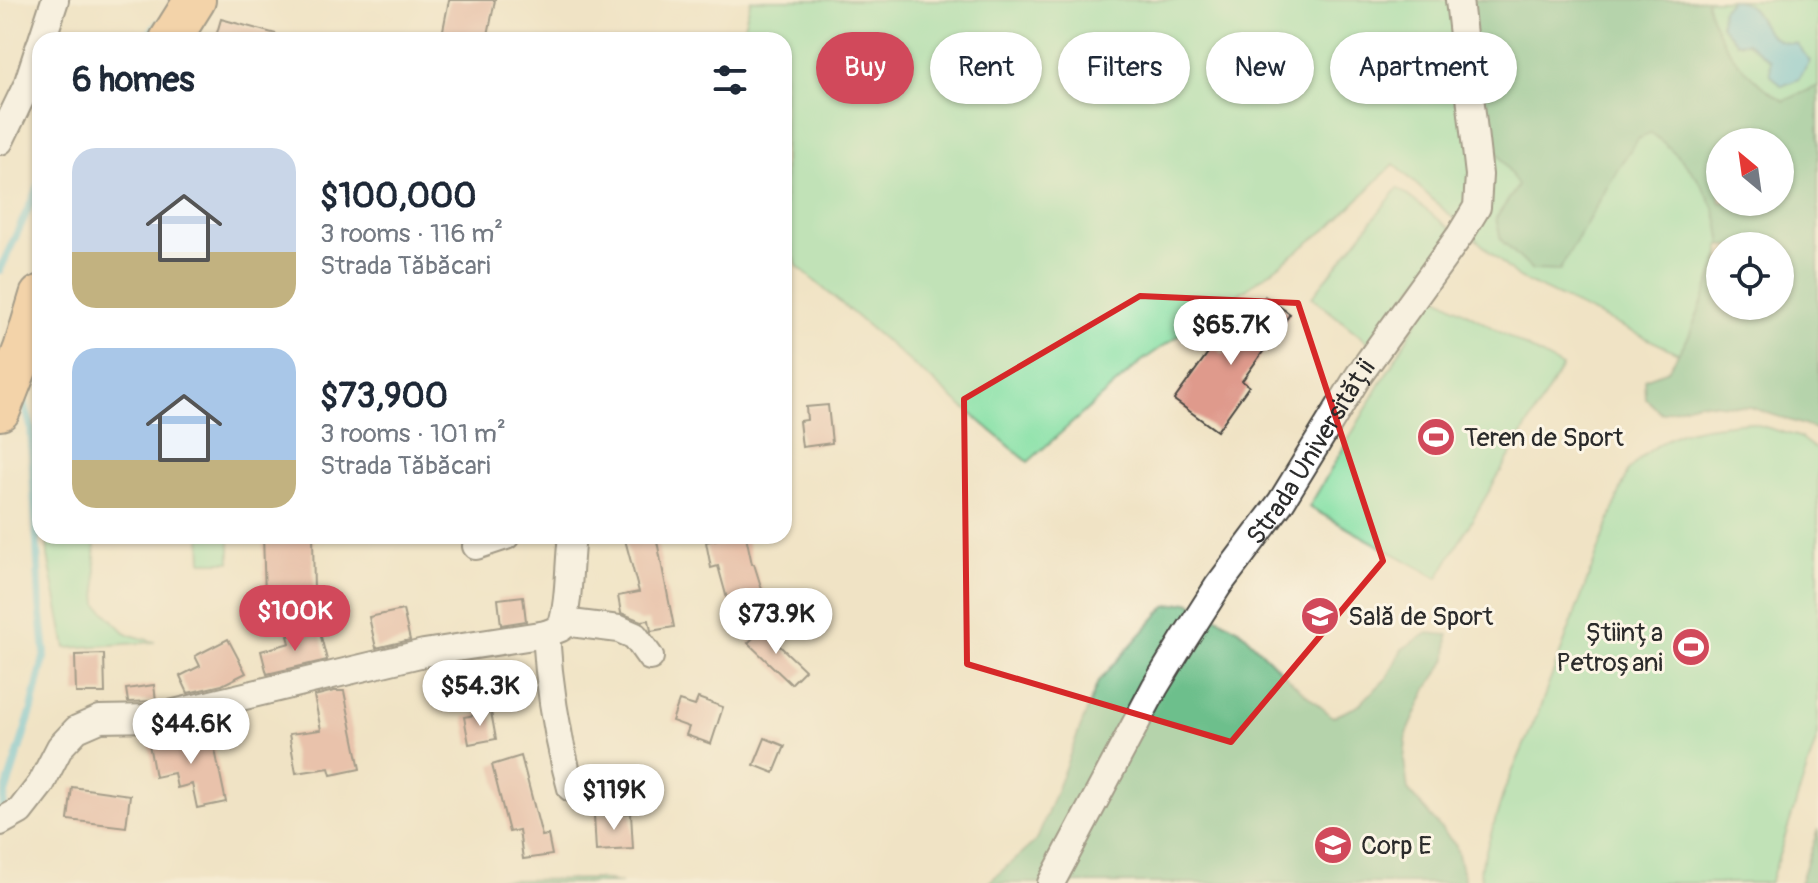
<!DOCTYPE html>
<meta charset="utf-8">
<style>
:root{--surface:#fff;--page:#f2f2f3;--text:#1f2937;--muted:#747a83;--accent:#d1495b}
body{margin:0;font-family:Pangolin,sans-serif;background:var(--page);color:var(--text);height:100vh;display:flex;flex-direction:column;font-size:30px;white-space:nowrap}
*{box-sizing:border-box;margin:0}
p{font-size:26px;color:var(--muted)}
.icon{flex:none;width:44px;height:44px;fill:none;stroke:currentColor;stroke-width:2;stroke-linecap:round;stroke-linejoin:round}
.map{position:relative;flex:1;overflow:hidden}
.panel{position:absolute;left:32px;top:32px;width:760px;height:512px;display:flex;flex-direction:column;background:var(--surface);border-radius:24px;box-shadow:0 2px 6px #0004}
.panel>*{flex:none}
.banner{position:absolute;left:816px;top:32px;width:760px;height:72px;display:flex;gap:16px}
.needle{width:52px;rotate:331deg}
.buttons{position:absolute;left:1706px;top:128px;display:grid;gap:16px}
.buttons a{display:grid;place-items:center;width:88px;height:88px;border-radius:50%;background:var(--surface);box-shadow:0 2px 6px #0004;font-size:40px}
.price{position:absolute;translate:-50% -68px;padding:0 18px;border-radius:28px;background:#fff;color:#222;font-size:26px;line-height:52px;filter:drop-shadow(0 2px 4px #0008)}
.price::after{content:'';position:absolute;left:50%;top:48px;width:24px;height:18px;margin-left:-12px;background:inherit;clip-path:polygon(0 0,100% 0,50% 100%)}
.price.on{background:var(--accent);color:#fff}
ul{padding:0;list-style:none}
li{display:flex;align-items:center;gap:24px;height:200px;padding:0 40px}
li span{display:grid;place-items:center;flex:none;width:224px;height:160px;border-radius:24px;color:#555}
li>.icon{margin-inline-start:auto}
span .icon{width:96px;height:96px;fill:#fffc;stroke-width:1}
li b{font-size:34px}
h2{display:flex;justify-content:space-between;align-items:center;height:96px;padding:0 40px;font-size:34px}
.tag{padding:0 28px;border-radius:36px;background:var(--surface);box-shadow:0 2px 6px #0004;font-size:28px;line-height:72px}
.tag.on{background:var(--accent);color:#fff}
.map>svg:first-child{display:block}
.green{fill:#87e1a7;stroke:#598669;stroke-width:2;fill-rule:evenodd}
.forest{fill:#6dbf8c;stroke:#4c755c;stroke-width:2;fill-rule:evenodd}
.water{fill:#5cc2da;stroke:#447682;stroke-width:2}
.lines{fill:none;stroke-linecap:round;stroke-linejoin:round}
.stream{stroke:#5cc2da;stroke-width:8}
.building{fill:#df9a8c}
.minor-casing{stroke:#494742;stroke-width:30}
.primary-casing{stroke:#494742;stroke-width:44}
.minor{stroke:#fff;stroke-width:26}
.primary{stroke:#f6be87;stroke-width:40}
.marked{fill:none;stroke:#d62828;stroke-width:6;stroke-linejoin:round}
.labels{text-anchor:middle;stroke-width:6;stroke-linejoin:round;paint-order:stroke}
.poi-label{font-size:26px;fill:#2b2b2b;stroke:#fcf5e5;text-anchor:start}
.street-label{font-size:26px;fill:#2b2b2b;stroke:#fcf5e5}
</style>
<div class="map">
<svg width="1818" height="883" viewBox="0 0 1818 883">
<rect width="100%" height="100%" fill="#fcf5e5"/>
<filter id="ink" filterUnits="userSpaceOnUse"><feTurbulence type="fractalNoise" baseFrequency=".0125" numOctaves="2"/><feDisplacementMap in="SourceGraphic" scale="16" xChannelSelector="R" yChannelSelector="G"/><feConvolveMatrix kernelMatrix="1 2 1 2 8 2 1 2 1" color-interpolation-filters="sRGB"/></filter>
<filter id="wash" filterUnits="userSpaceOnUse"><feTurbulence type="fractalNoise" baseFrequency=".006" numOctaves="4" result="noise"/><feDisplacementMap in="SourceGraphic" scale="32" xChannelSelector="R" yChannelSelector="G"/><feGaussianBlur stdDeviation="1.8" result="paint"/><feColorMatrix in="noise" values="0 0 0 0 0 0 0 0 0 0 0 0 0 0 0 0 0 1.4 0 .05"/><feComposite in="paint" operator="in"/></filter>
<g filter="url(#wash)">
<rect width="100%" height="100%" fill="#f0e3c5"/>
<!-- green -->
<path class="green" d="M751,0h1067v410l-117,-46 -184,-87 -123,-113 -63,62 -61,46 -128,89 -114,101 -231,-196 -13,-49v-177h-44zM1720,142h60v60h-60zM1720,246h60v60h-60z
M1398,188l58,45 -87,110 -57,-46z
M1433,294l129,73 -124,211 -129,-71z
M1748,422l51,15 19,14v284l-48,148h-288l-2,-13 24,-79 34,-78 90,-242c40,-43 64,-43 120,-49z
M47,536h47l4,69 29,29 28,8 -89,6 -18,-92z
M201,536h29v26h-28z"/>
<!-- forest -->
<path class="forest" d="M1468,0h238c10,42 41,79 78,101l34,-15v344l-68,-23 -52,-5 -37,11 -16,-15 -1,-19 24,-9 21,-34 31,-80v50h60v-60h-58c-2,-12 -3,-27 -8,-38 -13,-30 -37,-56 -63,-75l-13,6 -18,26 -61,106 -27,-1 -31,-30 -5,-22 22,-32 -33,-55zM1720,142h60v60h-60z
M1189,602l50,27 57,57 37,31 25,-11 29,-28 15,-29 26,-16 20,2 -1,24 -20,30 -20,45 -3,26 4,30 48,56 9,37h-477l49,-43 61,-158 68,-76z
M1818,829v54h-18z
M599,879l22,4h-150l13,-3z"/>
<!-- water -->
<path class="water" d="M1731,0c29,0 24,28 47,40 5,3 13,3 19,4l13,17 -11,18 -17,7 -11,-11 -1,-15 -23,-18 -10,1 -16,-18 1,-16z"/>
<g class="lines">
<!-- stream -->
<path class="stream" d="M144,40l15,-17
M0,270l40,-87
M1,816l4,-22 27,-85 13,-56 -5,-48 -9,-178 -9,-33"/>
</g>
<g id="blocks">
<!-- building -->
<path class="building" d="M449,0h46l-8,40h-46z
M221,19l55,15 -1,6h-60z
M1265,296l25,18 -48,67 7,5 -32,45 -43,-31 39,-54 10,8z
M828,405l4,38 -30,4 -3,-26 8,-1 -1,-13z
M263,536h50l1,57 -49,2z
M624,536h32l18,91 -23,4 -2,-11 -8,1 -20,-8 -3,-17 21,-4z
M732,536h14l6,28h2l10,32 -35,10 -11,-40 -7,2 -5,-26z
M523,596l3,25 -25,4 -3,-26z
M403,610l7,30 -34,8 -7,-31z
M319,629l8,31 -60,14 -6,-23 29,-8 -2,-7z
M762,629l43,41 -14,14 -43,-41z
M228,639l18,34 -24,12 -34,8 -8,-17 20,-10 -5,-10z
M104,654l1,39h-29l-1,-38z
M154,685l2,16 -28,1 -2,-13z
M334,691h10l16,78 -29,6 -2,-7 -33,5 -7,-39 32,-4 -7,-34z
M698,698l25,9 -12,37 -25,-9 3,-8 -17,-6 7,-20 16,5z
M491,712l5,27 -27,5 -5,-27z
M211,731l15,71 -29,6 -5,-24 -15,4 -3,-15 -19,4 -6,-33z
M765,738l20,8 -11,27 -20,-8z
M521,756l21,80 6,-1 4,20 -29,4 -4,-29 -10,2 -17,-67z
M72,787l58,8 -4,32 -58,-7z
M631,813l2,36 -37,2 -2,-36z"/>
</g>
</g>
<g filter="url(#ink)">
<use href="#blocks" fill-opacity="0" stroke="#494742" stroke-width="2"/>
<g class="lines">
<!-- minor casing -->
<g class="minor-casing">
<g id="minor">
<path d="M42,40l13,-40"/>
<path d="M0,141l27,-56 13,-40"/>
<path d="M476,546l30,-10"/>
<path d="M563,622l56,7 16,7 15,21"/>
<path d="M546,634c3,53 11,103 25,154"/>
<path d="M0,822l20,-11 21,-27 19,-37 17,-18 23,-10 53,-1 271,-65 122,-19 15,-6c9,-28 7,-62 11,-92"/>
<path id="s1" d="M1051,883l104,-196 28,-46 35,-55 63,-84 78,-127 101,-140 17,-28 2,-32 -20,-175"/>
</g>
</g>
<!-- primary casing -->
<g class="primary-casing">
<path id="primary" d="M170,40l25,-40
M0,410l24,-61 16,-53"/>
</g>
<!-- minor -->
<use href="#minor" class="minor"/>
<!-- primary -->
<use href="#primary" class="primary"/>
</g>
</g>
<!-- marked area -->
<path d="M0 0H1818V883H0ZM1140,296l158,7 85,258 -152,181 -264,-78 -3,-265z" fill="#f0e3c5" fill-opacity=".55" fill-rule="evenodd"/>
<path class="marked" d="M1140,296l158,7 85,258 -152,181 -264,-78 -3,-265z"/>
<!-- icons -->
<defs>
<g id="stadium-disc" transform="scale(2)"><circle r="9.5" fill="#d1495b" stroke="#fcf5e5"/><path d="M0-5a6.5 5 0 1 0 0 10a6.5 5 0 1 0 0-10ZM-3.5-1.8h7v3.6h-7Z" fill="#fff"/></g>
<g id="university-disc" transform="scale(2)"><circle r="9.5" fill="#d1495b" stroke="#fcf5e5"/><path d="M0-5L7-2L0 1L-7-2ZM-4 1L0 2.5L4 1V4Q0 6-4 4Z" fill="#fff"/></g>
</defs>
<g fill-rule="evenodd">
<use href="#stadium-disc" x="1436" y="437"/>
<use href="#university-disc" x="1320" y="616"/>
<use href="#stadium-disc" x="1691" y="647"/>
<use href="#university-disc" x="1333" y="845"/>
</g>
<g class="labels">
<!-- poi labels -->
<g class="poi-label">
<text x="1464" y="446">Teren de Sport</text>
<text x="1348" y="625">Sală de Sport</text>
<text x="1663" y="641" text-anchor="end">Știința<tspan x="1663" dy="30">Petroșani</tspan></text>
<text x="1361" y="854">Corp E</text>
</g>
<!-- street labels -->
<g class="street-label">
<text dy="9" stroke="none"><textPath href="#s1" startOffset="504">Strada Universității</textPath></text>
</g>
</g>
</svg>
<div class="buttons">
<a><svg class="needle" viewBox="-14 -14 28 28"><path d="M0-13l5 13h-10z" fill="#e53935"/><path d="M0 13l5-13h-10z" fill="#747a83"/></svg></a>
<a><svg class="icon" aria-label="locate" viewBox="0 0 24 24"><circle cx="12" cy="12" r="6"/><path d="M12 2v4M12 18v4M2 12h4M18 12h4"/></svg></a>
</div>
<b class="price" style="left:1231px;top:367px">$65.7K</b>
<b class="price on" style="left:295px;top:653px">$100K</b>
<b class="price" style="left:776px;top:656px">$73.9K</b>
<b class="price" style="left:480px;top:728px">$54.3K</b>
<b class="price" style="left:191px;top:766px">$44.6K</b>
<b class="price" style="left:614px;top:832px">$119K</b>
<div class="banner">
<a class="tag on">Buy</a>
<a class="tag">Rent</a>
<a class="tag">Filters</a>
<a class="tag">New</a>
<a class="tag">Apartment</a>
</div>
<section class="panel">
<h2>6 homes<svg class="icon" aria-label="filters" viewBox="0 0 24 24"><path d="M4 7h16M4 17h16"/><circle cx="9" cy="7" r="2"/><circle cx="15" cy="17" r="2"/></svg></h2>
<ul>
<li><span style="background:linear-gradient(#c9d6e8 65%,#c2b280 0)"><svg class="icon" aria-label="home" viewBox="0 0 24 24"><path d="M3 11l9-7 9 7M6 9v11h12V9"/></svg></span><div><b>$100,000</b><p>3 rooms · 116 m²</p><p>Strada Tăbăcari</p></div></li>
<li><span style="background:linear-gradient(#a9c7e8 70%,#c2b280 0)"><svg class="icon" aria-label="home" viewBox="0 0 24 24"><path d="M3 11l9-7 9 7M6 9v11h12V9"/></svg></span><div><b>$73,900</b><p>3 rooms · 101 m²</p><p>Strada Tăbăcari</p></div></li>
</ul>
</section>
</div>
